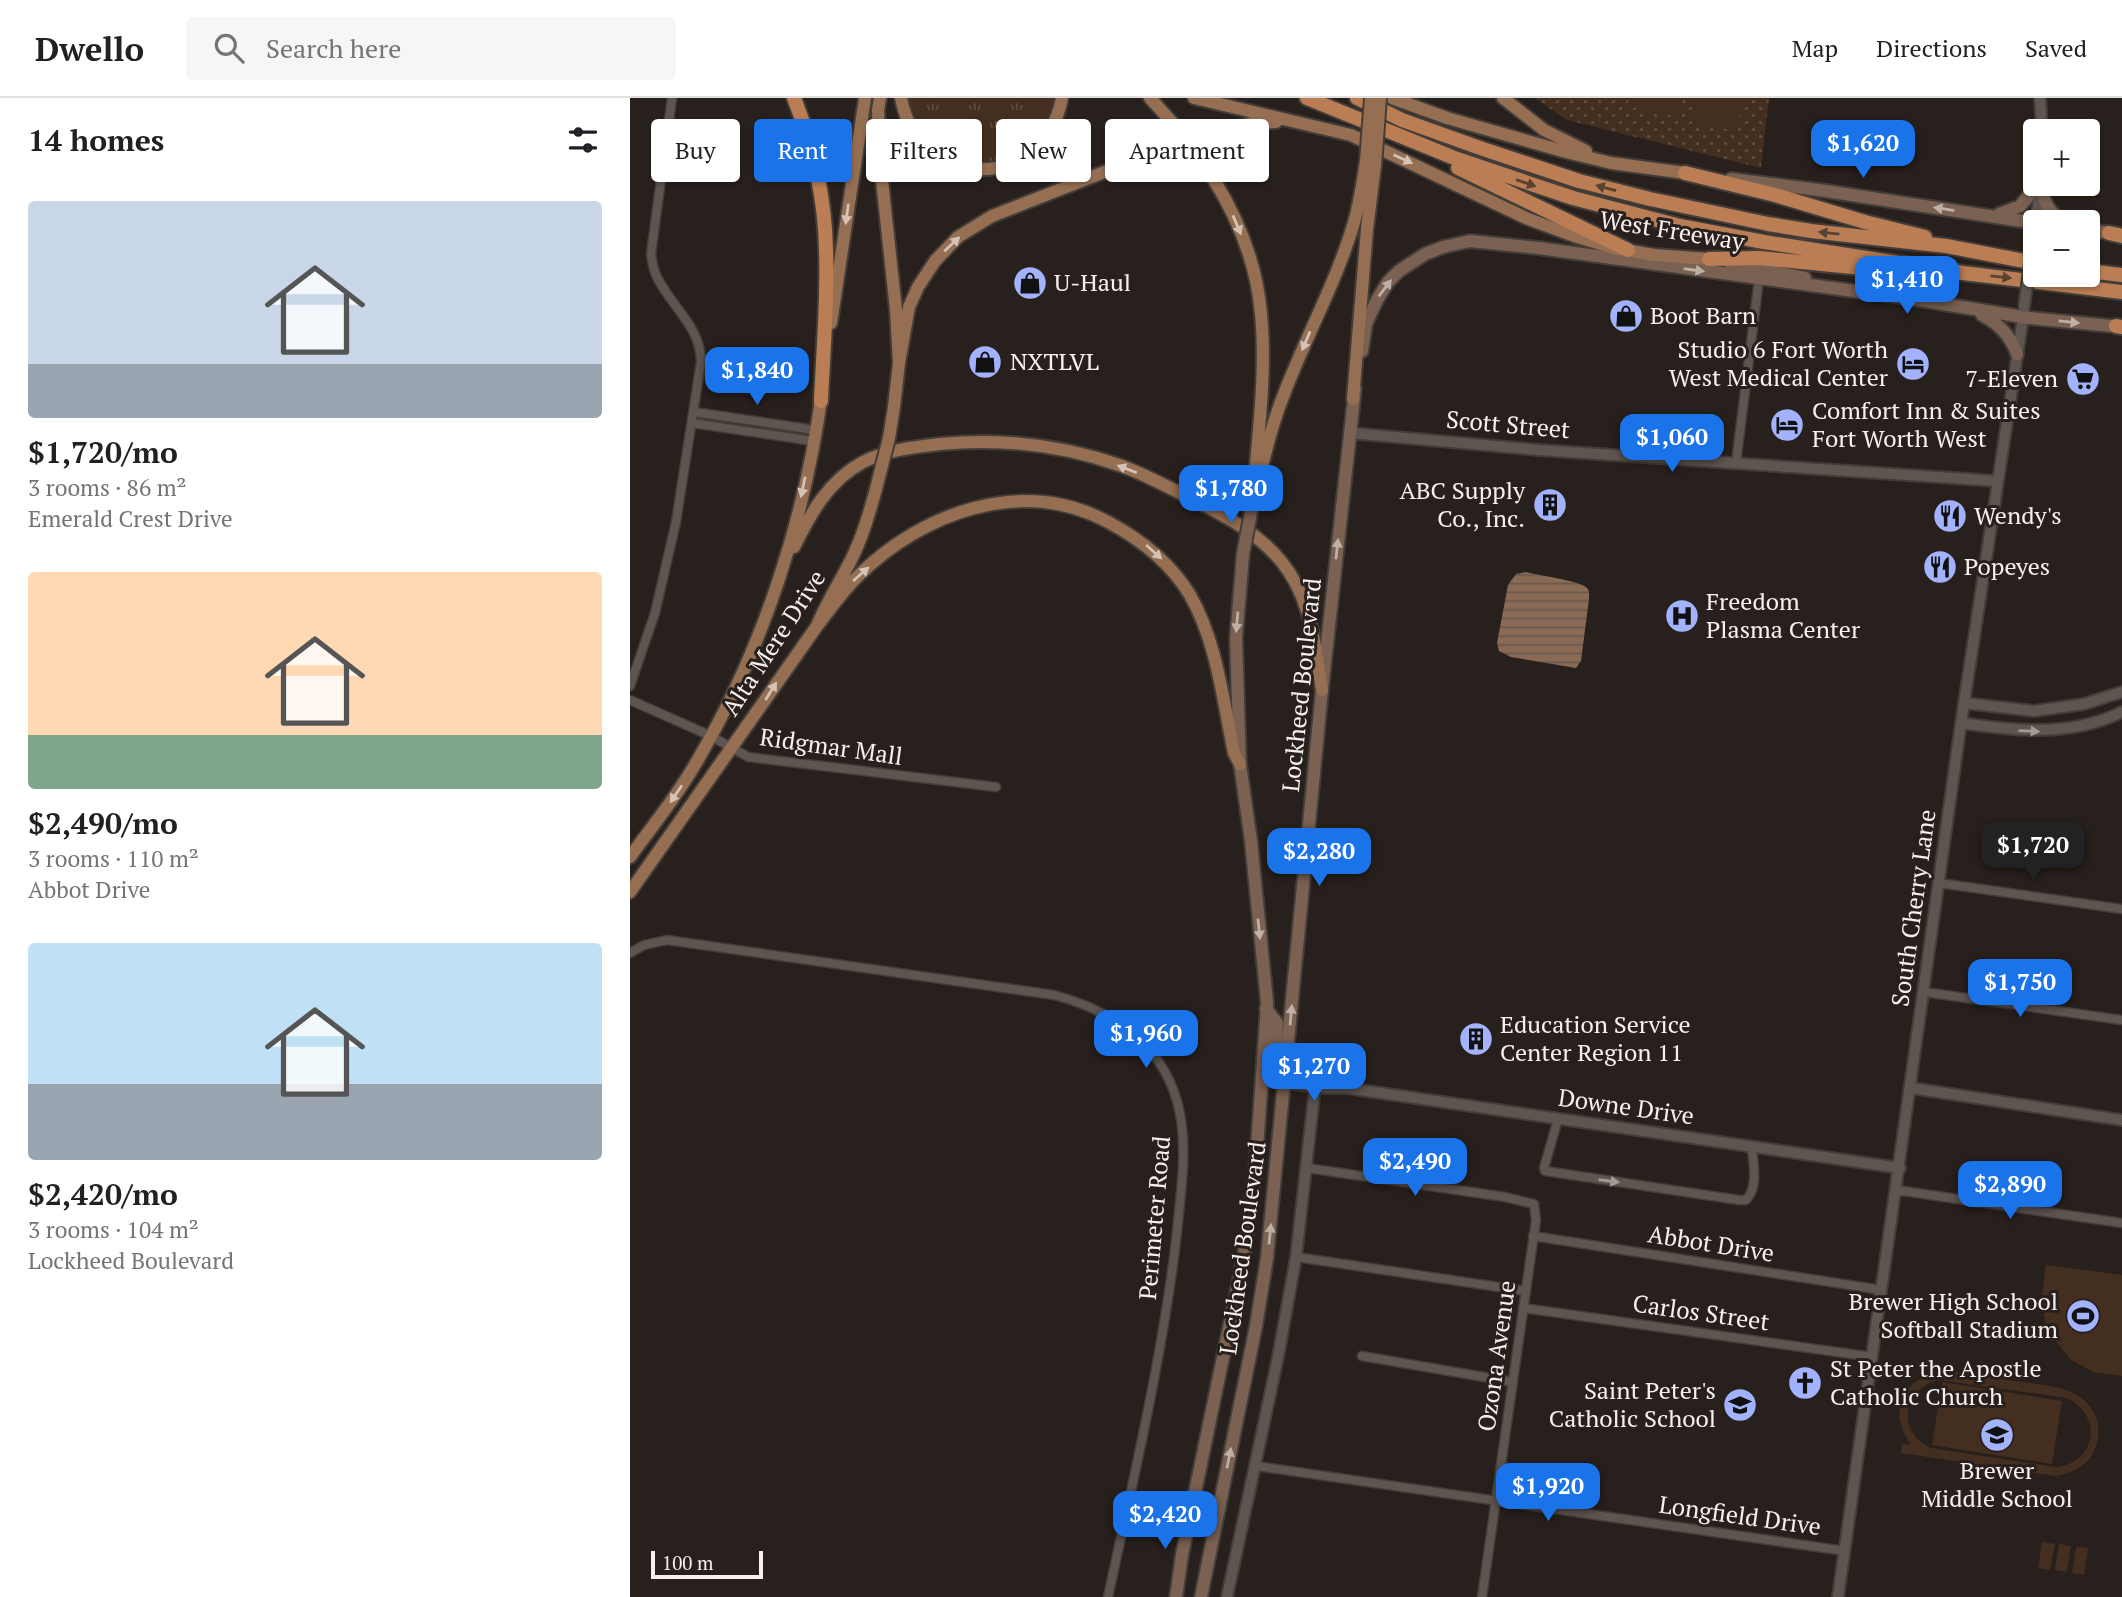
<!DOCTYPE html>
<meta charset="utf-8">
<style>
:root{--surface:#fff;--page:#f6f6f6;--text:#202124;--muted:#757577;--line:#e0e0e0;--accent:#1a73e8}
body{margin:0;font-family:"PT Serif",serif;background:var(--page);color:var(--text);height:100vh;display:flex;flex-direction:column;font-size:26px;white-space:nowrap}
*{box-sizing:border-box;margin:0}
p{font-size:23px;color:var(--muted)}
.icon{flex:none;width:38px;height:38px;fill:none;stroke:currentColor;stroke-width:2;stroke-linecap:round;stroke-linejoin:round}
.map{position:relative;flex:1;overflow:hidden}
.panel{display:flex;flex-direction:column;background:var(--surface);width:630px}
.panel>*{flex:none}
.banner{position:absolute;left:21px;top:21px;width:665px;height:63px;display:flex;gap:14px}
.buttons{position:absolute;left:1393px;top:21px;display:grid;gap:14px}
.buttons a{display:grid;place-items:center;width:77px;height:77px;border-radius:7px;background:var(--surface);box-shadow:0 2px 5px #0004;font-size:35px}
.scale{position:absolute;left:21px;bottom:18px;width:112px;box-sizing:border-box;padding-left:7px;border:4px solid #f6f1ee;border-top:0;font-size:19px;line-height:24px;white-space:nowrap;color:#f6f1ee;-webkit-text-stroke:5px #28201c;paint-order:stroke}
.price{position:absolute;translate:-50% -60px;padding:0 16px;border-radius:14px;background:var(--accent);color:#fff;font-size:23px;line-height:46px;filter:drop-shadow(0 2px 4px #0008)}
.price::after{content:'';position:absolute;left:50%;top:42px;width:21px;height:16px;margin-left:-10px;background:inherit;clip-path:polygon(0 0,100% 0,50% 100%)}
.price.current{background:#222;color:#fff}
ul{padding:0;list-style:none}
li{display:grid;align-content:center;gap:14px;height:371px;padding:0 28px}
li span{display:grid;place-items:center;height:217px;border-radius:7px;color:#555}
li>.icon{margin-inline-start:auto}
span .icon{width:126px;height:126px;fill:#fffc;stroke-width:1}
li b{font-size:30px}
h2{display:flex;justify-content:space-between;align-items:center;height:84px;padding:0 28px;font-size:30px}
.tag{padding:0 24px;border-radius:7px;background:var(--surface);box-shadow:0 2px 5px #0004;font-size:24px;line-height:63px}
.tag.current{background:var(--accent);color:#fff}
header{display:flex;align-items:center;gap:42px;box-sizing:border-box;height:98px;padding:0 35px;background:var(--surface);border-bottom:2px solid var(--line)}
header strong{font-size:33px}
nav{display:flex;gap:38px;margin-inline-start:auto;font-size:24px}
.search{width:490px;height:63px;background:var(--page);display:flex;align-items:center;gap:18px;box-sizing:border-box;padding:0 24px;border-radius:7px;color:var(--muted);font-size:26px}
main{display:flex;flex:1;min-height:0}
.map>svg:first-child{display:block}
.grass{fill:url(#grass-tufts)}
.park{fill:url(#park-dots)}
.garden{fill:#442e1f;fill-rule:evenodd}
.water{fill:url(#water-rules)}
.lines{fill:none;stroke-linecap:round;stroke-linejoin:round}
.minor-casing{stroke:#433d39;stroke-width:11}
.tertiary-casing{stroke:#433d39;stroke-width:14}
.secondary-casing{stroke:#433d39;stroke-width:16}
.primary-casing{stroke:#433d39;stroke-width:16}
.motorway-casing{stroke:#433d39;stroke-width:18}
.minor{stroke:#5e5550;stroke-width:8}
.tertiary{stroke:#5e5550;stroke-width:10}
.secondary{stroke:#7a6151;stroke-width:12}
.primary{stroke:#966e52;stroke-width:12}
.motorway{stroke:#bb7e54;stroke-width:14}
.tertiary-bridge-casing{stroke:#433d39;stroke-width:14;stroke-linecap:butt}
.secondary-bridge-casing{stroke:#433d39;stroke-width:16;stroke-linecap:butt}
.primary-bridge-casing{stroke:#433d39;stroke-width:16;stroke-linecap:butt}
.tertiary-bridge{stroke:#5e5550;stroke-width:10}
.secondary-bridge{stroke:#7a6151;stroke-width:12}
.primary-bridge{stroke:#966e52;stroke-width:12}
.oneway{fill:#d4c3b7}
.oneway2{fill:#5b4130}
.oneway3{fill:#beb0a7}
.oneway4{fill:#a29b97}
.labels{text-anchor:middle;stroke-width:6;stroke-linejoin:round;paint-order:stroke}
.street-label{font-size:24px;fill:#f6f1ee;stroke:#28201c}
.poi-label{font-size:24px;fill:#f6f1ee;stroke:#28201c;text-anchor:start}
</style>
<header>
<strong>Dwello</strong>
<div class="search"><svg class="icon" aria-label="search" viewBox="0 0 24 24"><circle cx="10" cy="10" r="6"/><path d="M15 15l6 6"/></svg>Search here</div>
<nav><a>Map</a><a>Directions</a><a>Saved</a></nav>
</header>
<main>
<section class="panel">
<h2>14 homes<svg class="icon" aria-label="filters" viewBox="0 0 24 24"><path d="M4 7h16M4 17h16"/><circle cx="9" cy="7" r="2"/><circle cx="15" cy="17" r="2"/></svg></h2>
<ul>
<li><span style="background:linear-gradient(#c9d6e8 75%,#9aa5b1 0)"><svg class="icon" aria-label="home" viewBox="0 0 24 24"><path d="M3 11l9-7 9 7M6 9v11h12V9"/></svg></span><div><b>$1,720/mo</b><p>3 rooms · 86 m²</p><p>Emerald Crest Drive</p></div></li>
<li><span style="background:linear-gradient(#ffd9b3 75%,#7fa58c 0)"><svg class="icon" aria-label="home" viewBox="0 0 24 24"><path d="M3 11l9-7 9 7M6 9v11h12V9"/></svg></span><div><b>$2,490/mo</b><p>3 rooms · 110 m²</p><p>Abbot Drive</p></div></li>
<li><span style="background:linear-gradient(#bfe0f5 65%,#9aa5b1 0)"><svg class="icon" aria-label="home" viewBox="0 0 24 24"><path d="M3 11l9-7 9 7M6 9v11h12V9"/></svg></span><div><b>$2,420/mo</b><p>3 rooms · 104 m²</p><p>Lockheed Boulevard</p></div></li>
</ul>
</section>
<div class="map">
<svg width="1492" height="1499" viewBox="0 0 1492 1499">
<defs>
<pattern id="grass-tufts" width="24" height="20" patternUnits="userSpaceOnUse" patternTransform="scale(1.75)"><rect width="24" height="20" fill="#442e1f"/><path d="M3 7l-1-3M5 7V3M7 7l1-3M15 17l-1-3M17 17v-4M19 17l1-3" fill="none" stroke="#604d40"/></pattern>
<pattern id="park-dots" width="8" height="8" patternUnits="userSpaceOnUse" patternTransform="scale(1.75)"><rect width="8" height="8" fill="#442e1f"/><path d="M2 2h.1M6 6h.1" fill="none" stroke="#604d40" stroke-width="1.8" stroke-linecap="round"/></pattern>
<pattern id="water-rules" width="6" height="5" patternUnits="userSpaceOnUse" patternTransform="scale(1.75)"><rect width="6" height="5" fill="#8a6a55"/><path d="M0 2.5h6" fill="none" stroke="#6a594e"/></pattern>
</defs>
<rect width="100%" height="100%" fill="#28201c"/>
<!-- grass -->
<path class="grass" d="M277,0h150c-5,29 -21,54 -50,64 -12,4 -26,1 -38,0 -14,-2 -28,-6 -39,-17 -14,-13 -18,-29 -23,-47z"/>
<!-- park -->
<path class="park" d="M905,0h234l-8,70 -194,-48z"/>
<!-- garden -->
<path class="garden" d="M999,0h54l-4,19 -52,-11z
M1065,0h49l-8,33 -46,-10z
M1416,1167l76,10v101l-28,-4 -23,-12 -24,-30 -6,-29z
M1308,1273h13c21,3 43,7 64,10 30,5 71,4 82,39 2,9 2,18 -1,26 -6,19 -22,27 -41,30l-154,-23 1,-9 9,1c-23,-32 -11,-63 27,-74zM1308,1282l129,18c36,17 30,65 -11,69l-125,-19c-35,-16 -29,-58 7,-68z
M1312,1284l120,19 -10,63 -120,-19z
M1412,1444l13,2 -5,26 -12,-2z
M1429,1446l12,2 -4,26 -12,-2z
M1446,1449l12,1 -4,27 -12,-2z"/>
<!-- water -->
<path class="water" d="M896,474c10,3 56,9 61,16 3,3 2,7 2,11l-8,62 -5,7 -65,-11 -12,-6 -2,-8 11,-58 8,-11z"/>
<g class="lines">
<!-- minor casing -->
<g class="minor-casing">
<path id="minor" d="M64,314l121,18
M62,325l121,18
M1106,365l23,-184
M0,588l25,-73 21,-91 25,-160c0,-36 -31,-56 -45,-87 -3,-7 -4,-14 -5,-21l21,-156
M0,602l81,36 37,21 248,30
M1309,785l183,26
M0,855l14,-8 23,-5 387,55c57,15 106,47 123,106 12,42 4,88 0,131 -14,123 -43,244 -69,365
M1294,894l198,28
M928,1021l-14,49 1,3 194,29h7c13,-14 7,-35 6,-53
M677,1070l198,29 29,7 2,16 -54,377
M1266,1095l7,-2 219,32
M903,1138l349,54
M666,1159l230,34
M893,1210l350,49
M732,1258l151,26
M626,1368l589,85"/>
</g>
<!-- tertiary casing -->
<g class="tertiary-casing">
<path id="tertiary" d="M1410,0l2,33
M1406,124l4,-35
M720,335l189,17 458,31
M1334,605l70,8 50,-7 38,-12
M1331,625c54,8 110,14 161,-11
M654,985l39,5h23l554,80
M1281,990l211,32
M597,1499l51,-240 18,-100 19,-170
M1208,1499l123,-874 63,-412"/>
</g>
<!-- secondary casing -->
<g class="secondary-casing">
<path id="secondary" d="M1101,81l88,11 216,33
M1411,86c3,19 7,30 26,38
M1369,116l21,-8 19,-22
M1458,132l30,4
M1100,165l75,15
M1234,193l165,27 93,9
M1352,217c17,9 28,20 35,39
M732,253l4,-27 11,-24 11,-18 11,-11 26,-17 18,-7 27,-6 68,7 331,45
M636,911l11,14 -3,52 3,5 7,3
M546,1499l6,-42 62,-299 12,-94 10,-142 1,-18 -16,-161 -11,-77 -4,-125 7,-85
M571,1499l55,-271 11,-68 55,-568 33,-301"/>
</g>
<!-- primary casing -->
<g class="primary-casing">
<path id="primary" d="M250,0l-2,12 2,52 16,148 3,53 -5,44
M271,0c18,94 142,96 161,0
M520,0c56,59 104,133 111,216 6,62 -4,126 -8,188
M564,0l157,37 175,83 48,18 40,12 40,7 55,4
M762,0l55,20 119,34 45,11 74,10
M873,0l41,32 42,21
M578,37l44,-12 24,-1
M201,225l34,-225
M269,265l10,-56 9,-20 17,-26 23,-24 34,-21 166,-65
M723,301l14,-170 8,-63
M631,373c6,-26 13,-52 23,-77 22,-58 54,-115 71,-175 5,-19 8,-38 11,-58
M164,449c17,-34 34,-66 69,-85 23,-12 51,-15 77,-18 62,-6 123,1 182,22 24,9 46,21 68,32 33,17 66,33 91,63 31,38 33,82 41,129
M187,528c13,-17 26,-35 40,-49 65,-65 166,-101 251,-55 34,18 62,40 82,73 27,47 33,106 44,158l6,11
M0,759c24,-33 50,-65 70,-101 64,-110 105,-238 122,-363
M0,794l187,-266c9,-23 22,-42 33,-64 12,-23 19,-48 26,-73"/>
</g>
<!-- motorway casing -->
<g class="motorway-casing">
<path id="motorway" d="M164,0c19,48 31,100 32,152 2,50 -3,101 -5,151
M677,0l150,61 116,39 107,28 84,16 199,31 159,19
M727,0l45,22 81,29 96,32 71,18 118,25 43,7 135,15 89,17
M828,70l170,82
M1055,75l90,22 90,27 60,15
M1479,135l13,3
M1079,161l50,-1 155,15
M1458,173l34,4
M1486,228l6,1"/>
</g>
<!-- minor -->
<use href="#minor" class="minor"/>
<!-- tertiary -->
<use href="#tertiary" class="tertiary"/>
<!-- secondary -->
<use href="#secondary" class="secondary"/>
<!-- primary -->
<use href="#primary" class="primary"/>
<!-- motorway -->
<use href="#motorway" class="motorway"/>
<!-- tertiary-bridge casing -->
<g class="tertiary-bridge-casing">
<path id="tertiary-bridge" d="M1394,209l10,-72"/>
</g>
<!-- secondary-bridge casing -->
<g class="secondary-bridge-casing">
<path id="secondary-bridge" d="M613,456l10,-52"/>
</g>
<!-- primary-bridge casing -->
<g class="primary-bridge-casing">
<path id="primary-bridge" d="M528,53l50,-16
M736,63l5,-63
M745,68l5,-68
M246,391l13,-51 5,-31"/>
</g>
<!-- tertiary-bridge -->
<use href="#tertiary-bridge" class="tertiary-bridge"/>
<!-- secondary-bridge -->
<use href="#secondary-bridge" class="secondary-bridge"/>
<!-- primary-bridge -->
<use href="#primary-bridge" class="primary-bridge"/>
</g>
<!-- one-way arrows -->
<defs><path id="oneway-solid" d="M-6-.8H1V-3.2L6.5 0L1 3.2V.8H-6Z" transform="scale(1.75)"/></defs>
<g class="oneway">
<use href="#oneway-solid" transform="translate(773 61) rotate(24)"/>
<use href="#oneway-solid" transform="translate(217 116) rotate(98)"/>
<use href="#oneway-solid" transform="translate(607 127) rotate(67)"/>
<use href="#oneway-solid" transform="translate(322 146) rotate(-43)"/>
<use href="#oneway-solid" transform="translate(676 243) rotate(113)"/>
<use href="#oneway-solid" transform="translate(497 371) rotate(-159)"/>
<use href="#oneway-solid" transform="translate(173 389) rotate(102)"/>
<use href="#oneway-solid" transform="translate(524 454) rotate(42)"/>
<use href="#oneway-solid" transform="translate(231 476) rotate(-42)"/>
<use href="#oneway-solid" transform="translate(141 593) rotate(-58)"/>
<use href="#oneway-solid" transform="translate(46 696) rotate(124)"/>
</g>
<g class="oneway2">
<use href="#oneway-solid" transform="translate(896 85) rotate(19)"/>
<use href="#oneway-solid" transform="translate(976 90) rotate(-165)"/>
<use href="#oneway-solid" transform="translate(1199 135) rotate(-174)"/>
<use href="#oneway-solid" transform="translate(1371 179) rotate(6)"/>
</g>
<g class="oneway3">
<use href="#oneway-solid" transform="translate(1314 111) rotate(-171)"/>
<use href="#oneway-solid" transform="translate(1064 172) rotate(8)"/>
<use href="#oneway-solid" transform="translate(755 190) rotate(-53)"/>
<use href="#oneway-solid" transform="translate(1439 224) rotate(6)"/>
<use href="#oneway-solid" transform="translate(707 451) rotate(-84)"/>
<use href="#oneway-solid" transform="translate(607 524) rotate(95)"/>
<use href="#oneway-solid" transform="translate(629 831) rotate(84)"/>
<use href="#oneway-solid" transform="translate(661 917) rotate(-85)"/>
<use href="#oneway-solid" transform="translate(640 1136) rotate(-84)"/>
<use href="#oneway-solid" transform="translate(599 1360) rotate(-78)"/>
</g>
<g class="oneway4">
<use href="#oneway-solid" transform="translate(1399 633) rotate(2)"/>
<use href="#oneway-solid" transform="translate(979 1083) rotate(8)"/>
</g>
<!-- icons -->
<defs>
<g id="shop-disc" transform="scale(1.75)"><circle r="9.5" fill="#a2b2fd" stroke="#28201c"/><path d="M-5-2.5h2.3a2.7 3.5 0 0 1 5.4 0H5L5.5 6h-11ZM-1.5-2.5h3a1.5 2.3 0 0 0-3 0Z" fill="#111"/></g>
<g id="hotel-disc" transform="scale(1.75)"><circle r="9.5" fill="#a2b2fd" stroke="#28201c"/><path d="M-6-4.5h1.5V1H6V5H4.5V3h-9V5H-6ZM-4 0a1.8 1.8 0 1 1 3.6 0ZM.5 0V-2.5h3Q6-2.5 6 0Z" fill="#111"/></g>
<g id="supermarket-disc" transform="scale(1.75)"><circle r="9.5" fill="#a2b2fd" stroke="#28201c"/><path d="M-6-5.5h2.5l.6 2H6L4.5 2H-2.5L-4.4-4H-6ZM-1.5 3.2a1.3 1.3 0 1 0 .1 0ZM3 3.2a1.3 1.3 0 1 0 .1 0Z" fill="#111"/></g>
<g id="building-disc" transform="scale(1.75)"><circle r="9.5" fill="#a2b2fd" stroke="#28201c"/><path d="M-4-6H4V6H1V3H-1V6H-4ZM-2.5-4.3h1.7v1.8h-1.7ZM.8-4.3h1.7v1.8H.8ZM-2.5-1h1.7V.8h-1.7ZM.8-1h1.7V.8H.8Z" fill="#111"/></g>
<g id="restaurant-disc" transform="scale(1.75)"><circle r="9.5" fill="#a2b2fd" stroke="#28201c"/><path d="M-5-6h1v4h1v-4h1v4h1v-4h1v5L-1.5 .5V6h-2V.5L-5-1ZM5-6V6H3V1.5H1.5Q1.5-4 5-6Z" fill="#111"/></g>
<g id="hospital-disc" transform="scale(1.75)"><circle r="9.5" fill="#a2b2fd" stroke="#28201c"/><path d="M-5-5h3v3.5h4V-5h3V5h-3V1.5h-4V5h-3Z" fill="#111"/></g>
<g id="stadium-disc" transform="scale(1.75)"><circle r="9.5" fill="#a2b2fd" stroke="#28201c"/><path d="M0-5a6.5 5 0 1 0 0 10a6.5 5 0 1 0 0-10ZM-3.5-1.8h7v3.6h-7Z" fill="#111"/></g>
<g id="church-disc" transform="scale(1.75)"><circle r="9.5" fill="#a2b2fd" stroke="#28201c"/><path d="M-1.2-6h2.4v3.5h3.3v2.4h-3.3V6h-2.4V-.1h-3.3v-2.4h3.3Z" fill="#111"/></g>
<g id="school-disc" transform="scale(1.75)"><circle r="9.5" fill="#a2b2fd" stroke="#28201c"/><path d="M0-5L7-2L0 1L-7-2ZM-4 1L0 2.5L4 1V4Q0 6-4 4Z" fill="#111"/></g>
</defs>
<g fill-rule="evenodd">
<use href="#shop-disc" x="400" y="185"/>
<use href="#shop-disc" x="996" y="218"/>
<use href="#shop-disc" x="355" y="264"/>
<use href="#hotel-disc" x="1283" y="266"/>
<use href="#supermarket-disc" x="1453" y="281"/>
<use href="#hotel-disc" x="1157" y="327"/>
<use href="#building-disc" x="920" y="407"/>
<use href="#restaurant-disc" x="1320" y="418"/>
<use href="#restaurant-disc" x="1310" y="469"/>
<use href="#hospital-disc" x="1052" y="518"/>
<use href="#building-disc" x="846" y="941"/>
<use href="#stadium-disc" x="1453" y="1218"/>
<use href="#church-disc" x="1175" y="1285"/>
<use href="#school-disc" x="1110" y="1307"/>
<use href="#school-disc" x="1367" y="1337"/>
</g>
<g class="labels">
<!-- street labels -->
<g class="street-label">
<text transform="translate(1042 133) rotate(9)" y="8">West Freeway</text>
<text transform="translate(878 327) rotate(5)" y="8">Scott Street</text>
<text transform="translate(144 545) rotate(-57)" y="8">Alta Mere Drive</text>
<text transform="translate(672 587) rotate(-84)" y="8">Lockheed Boulevard</text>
<text transform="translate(201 649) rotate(8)" y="8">Ridgmar Mall</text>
<text transform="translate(1284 810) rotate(-82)" y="8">South Cherry Lane</text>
<text transform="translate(996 1009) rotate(8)" y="8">Downe Drive</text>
<text transform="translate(525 1120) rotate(-85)" y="8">Perimeter Road</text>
<text transform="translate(1081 1146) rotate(9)" y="8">Abbot Drive</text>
<text transform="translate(613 1150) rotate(-82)" y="8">Lockheed Boulevard</text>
<text transform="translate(1071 1215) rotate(8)" y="8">Carlos Street</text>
<text transform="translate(867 1258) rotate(-82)" y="8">Ozona Avenue</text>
<text transform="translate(1110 1418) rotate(8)" y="8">Longfield Drive</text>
</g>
<!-- poi labels -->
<g class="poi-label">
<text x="424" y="193">U-Haul</text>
<text x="1020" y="226">Boot Barn</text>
<text x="1258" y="260" text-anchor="end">Studio 6 Fort Worth<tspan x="1258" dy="28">West Medical Center</tspan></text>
<text x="380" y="272">NXTLVL</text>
<text x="1428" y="289" text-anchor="end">7-Eleven</text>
<text x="1182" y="321">Comfort Inn &amp; Suites<tspan x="1182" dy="28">Fort Worth West</tspan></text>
<text x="895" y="401" text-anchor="end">ABC Supply<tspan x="895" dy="28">Co., Inc.</tspan></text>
<text x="1344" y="426">Wendy's</text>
<text x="1334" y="477">Popeyes</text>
<text x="1076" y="512">Freedom<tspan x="1076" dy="28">Plasma Center</tspan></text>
<text x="870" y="935">Education Service<tspan x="870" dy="28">Center Region 11</tspan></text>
<text x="1428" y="1212" text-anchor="end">Brewer High School<tspan x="1428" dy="28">Softball Stadium</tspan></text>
<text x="1200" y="1279">St Peter the Apostle<tspan x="1200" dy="28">Catholic Church</tspan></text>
<text x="1086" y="1301" text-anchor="end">Saint Peter's<tspan x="1086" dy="28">Catholic School</tspan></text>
<text x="1367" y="1381" text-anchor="middle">Brewer<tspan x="1367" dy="28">Middle School</tspan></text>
</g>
</g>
</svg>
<div class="buttons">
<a>+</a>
<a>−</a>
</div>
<div class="scale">100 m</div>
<b class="price" style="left:1233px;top:82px">$1,620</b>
<b class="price" style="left:1277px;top:218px">$1,410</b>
<b class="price" style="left:127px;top:309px">$1,840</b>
<b class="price" style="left:1042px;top:376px">$1,060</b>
<b class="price" style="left:601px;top:427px">$1,780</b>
<b class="price current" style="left:1403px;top:784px">$1,720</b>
<b class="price" style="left:689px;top:790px">$2,280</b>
<b class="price" style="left:1390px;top:921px">$1,750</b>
<b class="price" style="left:516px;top:972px">$1,960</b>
<b class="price" style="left:684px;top:1005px">$1,270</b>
<b class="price" style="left:785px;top:1100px">$2,490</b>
<b class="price" style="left:1380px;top:1123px">$2,890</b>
<b class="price" style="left:918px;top:1425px">$1,920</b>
<b class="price" style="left:535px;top:1453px">$2,420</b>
<div class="banner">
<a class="tag">Buy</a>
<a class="tag current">Rent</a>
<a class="tag">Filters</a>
<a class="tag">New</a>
<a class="tag">Apartment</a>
</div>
</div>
</main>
